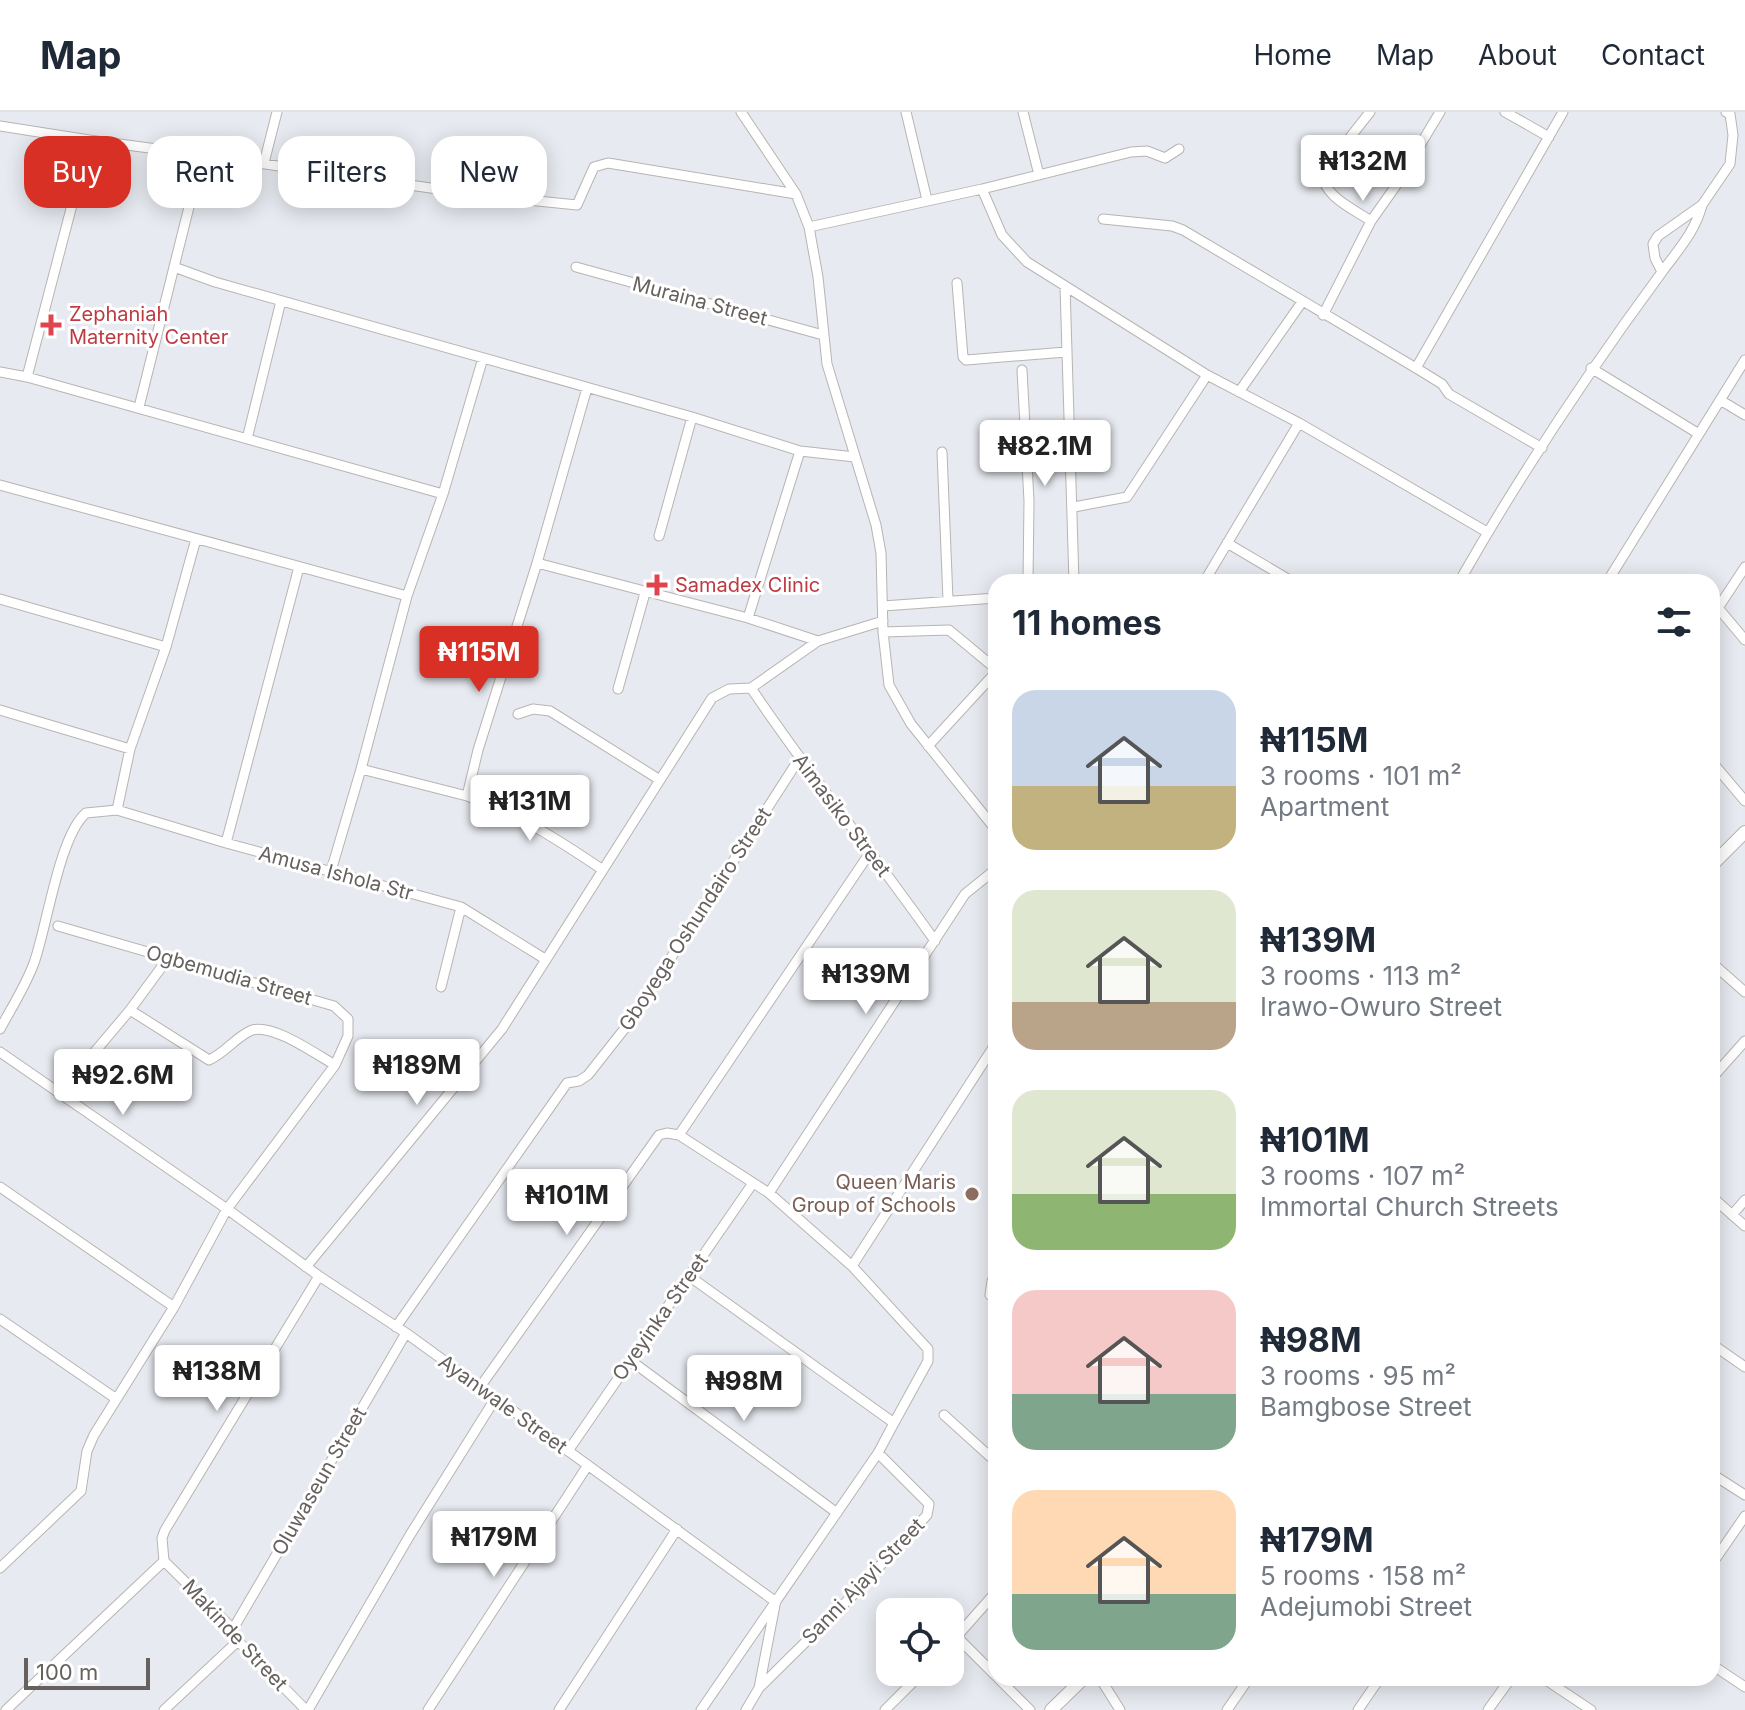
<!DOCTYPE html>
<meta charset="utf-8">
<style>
:root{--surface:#fff;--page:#f6f6f7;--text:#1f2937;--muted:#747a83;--line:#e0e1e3;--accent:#d93025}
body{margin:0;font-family:Inter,sans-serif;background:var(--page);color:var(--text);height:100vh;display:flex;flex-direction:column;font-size:30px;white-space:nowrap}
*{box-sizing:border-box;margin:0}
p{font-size:26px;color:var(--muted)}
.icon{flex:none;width:44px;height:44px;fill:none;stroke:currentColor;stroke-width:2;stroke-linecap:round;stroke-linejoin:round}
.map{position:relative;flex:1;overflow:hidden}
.sheet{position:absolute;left:988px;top:462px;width:732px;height:1112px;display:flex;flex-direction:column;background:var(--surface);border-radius:24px;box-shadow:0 4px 20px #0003}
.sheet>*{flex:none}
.banner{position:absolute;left:24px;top:24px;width:760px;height:72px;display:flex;gap:16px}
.tools{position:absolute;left:876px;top:1486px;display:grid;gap:16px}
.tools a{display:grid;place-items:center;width:88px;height:88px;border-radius:16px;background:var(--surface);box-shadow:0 4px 20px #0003;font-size:40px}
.scale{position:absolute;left:24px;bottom:20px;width:126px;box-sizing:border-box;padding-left:8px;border:4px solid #66615e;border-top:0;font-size:22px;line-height:28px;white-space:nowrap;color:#66615e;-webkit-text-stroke:6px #fff;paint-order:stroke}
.price{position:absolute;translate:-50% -68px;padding:0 18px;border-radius:8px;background:#fff;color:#222;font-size:26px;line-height:52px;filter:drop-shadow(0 2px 4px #0008)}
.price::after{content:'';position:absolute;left:50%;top:48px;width:24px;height:18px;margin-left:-12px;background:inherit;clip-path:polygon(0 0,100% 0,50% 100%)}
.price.active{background:var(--accent);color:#fff}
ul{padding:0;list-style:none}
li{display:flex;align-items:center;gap:24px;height:200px;padding:0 24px}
li span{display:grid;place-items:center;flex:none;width:224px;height:160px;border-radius:24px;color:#555}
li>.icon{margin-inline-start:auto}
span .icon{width:96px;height:96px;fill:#fffc;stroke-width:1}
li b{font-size:34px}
h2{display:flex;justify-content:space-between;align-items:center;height:96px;padding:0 24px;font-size:34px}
.tag{padding:0 28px;border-radius:24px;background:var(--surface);box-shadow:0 4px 20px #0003;font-size:28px;line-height:72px}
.tag.active{background:var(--accent);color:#fff}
header{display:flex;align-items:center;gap:48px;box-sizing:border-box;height:112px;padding:0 40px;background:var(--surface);border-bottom:2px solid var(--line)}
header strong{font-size:38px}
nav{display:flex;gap:44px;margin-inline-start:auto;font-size:28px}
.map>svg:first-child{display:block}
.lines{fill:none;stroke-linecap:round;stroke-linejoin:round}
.street-casing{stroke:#b8b4b2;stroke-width:11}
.secondary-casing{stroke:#b9b4b1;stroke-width:14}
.street{stroke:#fff;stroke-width:9}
.secondary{stroke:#fff;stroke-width:12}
.health-dot{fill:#e0444e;stroke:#fff;stroke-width:3}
.education-dot{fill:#8d6e63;stroke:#fff;stroke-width:3}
.labels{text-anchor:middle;stroke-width:6;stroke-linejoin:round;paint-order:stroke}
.street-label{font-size:20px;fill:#66615e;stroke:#fff}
.health-label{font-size:20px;fill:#be3a42;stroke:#fff;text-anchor:start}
.education-label{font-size:20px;fill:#785e54;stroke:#fff;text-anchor:end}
</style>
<header>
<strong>Map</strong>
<nav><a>Home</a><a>Map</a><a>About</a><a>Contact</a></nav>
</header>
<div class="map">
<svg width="1745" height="1598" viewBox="0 0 1745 1598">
<rect width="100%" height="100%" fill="#e7eaf0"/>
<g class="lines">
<!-- street casing -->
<g class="street-casing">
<path id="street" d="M741,0l55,82 13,33 9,50 9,87 49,161 5,28 2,79 6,53 22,39 85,106
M906,0l21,88
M1023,0l16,63
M1370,0l-48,61c2,24 30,35 49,48
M1505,0l44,25
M0,14l89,14 -62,237 416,117 -36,102 -407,-111
M89,28l113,15
M264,51l13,-51
M982,77l20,46 25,27 180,113 92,48 188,109
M796,82l-188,-31 -14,4 -17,38 -98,-10 -277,-40 -28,112 41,15 477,135 108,34 55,6
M1103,107l69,7 11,4 233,138 26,16 7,10 93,54
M809,115l173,-38 149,-37 16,-1 18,7 14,-9
M576,155l247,68
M1662,160c16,-22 33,-40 40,-67
M957,171l6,74 3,3 100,-8
M1065,174l9,296
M1323,203l48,-94 24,-34 45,-75
M1416,256l147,-256
M1591,256l108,66
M1022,258l7,131 -1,81
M0,260l27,5
M1239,280l63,-90
M1720,288l25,15
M139,295l35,-140
M247,327l34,-138
M942,340l6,148
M443,382l40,-136
M1074,395l53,-10 80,-122
M659,424l33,-119
M1227,431l66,39
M537,451l211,55 70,23 65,-20
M1204,470l95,-159
M1459,470c61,-107 130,-211 203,-310l-7,-14 -2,-14 5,-8 44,-31 28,-41 3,-29 -3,-21 -4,-2
M1607,470l138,-222
M407,484l-46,173 106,27 11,-46 59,-187 50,-175
M0,487l166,48 -36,102 -13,61
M883,494l113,-8
M1719,497l26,31
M1712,505l33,-50
M748,506l52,-167
M883,520l66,-2 47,39
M166,535l30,-108
M751,576c58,86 124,168 184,253
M751,576l67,-47
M618,577l27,-96
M0,598l130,39
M518,602l15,-5 17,2 110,69
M928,634l68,-74
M1712,650l33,39
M467,684c50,17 93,45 136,74
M226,731l73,-276
M331,759l30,-102
M1712,851l33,29
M441,875l20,-80
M130,898l79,50c16,-7 26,-22 41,-29 20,-10 67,24 85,34
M0,917c12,-22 25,-42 34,-66 13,-36 25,-127 52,-150l31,-3 109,33 235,64 84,52
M0,940l227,157 92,67 87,57 370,269
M1712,966l33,-37
M60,981l70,-83 39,-53
M679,1023l192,-284
M0,1075l174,120
M769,1081l196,-299 31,-25
M1712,1085l33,29
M1732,1103l13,-15
M852,1154l144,-223
M306,1155l196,-238 210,-331 17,-9 22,-1
M689,1164l205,147 -16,30 -177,257
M990,1183l2,-14 4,-6
M0,1207l115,79
M396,1215l171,-244 12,-2 9,-6 41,-52 170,-264
M1712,1232l33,23
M630,1248l207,153
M480,1275l179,-252 8,-2 12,2 90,58 83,73 76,83v12l-34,62
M944,1303l52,47
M568,1339l185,-268
M1712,1362l33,21
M164,1449l-2,-23 3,-8 154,-254
M164,1449l69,68 5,12 68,69
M1712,1452l33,-48
M0,1456l81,-77 6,-40 7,-16 80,-128 53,-98 108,-144 13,-29v-17l-14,-13 -276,-80
M233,1517l173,-296
M957,1525l39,39
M950,1532l46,-52
M1712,1553l33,22
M998,1566l32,32
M1100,1566l20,32
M1543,1566l48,32
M759,1576l16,-83
M6,1598l158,-149
M164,1598l74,-69
M308,1598l102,-175 85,-136
M428,1598l160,-245
M559,1598l118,-181
M746,1598l13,-22 94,-93 74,-80 2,-11 -51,-51
M885,1598l38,-38
M1227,1598l22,-32
M1358,1598l22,-32
M1488,1598l23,-32"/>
</g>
<!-- secondary casing -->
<g class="secondary-casing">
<path id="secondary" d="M1712,753l33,-33
M1051,1598l33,-32"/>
</g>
<!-- street -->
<use href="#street" class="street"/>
<!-- secondary -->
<use href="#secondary" class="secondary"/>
</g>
<!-- markers -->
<g class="health-dot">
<path d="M47 201h8v8h8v8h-8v8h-8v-8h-8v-8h8z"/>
<path d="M653 461h8v8h8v8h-8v8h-8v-8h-8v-8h8z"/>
</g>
<circle class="education-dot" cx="972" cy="1082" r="8"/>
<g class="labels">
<!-- street labels -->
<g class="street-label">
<text transform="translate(700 189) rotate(15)" y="7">Muraina Street</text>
<text transform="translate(842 703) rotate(53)" y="7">Aimasiko Street</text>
<text transform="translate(336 761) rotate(15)" y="7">Amusa Ishola Str</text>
<text transform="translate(695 807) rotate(-57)" y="7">Gboyega Oshundairo Street</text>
<text transform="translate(229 863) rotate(16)" y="7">Ogbemudia Street</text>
<text transform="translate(660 1205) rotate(-55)" y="7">Oyeyinka Street</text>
<text transform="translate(503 1292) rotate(36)" y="7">Ayanwale Street</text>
<text transform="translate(319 1369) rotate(-60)" y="7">Oluwaseun Street</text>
<text transform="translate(863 1469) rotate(-46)" y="7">Sanni Ajayi Street</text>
<text transform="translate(235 1523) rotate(47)" y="7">Makinde Street</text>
</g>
<!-- health labels -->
<g class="health-label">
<text x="69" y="209">Zephaniah<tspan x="69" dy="23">Maternity Center</tspan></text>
<text x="675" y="480">Samadex Clinic</text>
</g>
<!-- education labels -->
<g class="education-label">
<text x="956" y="1077">Queen Maris<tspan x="956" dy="23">Group of Schools</tspan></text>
</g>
</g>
</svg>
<div class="tools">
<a><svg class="icon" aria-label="locate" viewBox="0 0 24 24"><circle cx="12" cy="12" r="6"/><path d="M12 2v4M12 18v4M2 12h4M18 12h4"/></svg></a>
</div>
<div class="scale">100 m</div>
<b class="price" style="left:1363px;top:91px">₦132M</b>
<b class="price" style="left:1045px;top:376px">₦82.1M</b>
<b class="price active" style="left:479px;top:582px">₦115M</b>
<b class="price" style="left:530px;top:731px">₦131M</b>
<b class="price" style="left:866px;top:904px">₦139M</b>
<b class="price" style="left:417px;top:995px">₦189M</b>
<b class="price" style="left:123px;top:1005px">₦92.6M</b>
<b class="price" style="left:567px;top:1125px">₦101M</b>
<b class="price" style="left:217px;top:1301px">₦138M</b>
<b class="price" style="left:744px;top:1311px">₦98M</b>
<b class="price" style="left:494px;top:1467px">₦179M</b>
<div class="banner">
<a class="tag active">Buy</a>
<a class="tag">Rent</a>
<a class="tag">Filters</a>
<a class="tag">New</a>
</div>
<section class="sheet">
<h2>11 homes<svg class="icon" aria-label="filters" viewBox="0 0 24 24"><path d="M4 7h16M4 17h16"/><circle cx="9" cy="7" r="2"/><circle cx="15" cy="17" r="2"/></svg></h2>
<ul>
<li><span style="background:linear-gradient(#c9d6e8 60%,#c2b280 0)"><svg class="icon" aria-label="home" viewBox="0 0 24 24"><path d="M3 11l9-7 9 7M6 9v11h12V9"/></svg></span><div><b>₦115M</b><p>3 rooms · 101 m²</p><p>Apartment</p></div></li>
<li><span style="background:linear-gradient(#dfe7d0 70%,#b9a48a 0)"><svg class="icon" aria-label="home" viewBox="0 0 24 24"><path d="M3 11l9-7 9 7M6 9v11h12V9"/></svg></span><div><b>₦139M</b><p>3 rooms · 113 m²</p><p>Irawo-Owuro Street</p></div></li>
<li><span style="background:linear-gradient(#dfe7d0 65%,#8fb573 0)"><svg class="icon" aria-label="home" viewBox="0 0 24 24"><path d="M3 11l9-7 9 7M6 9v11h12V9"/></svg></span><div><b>₦101M</b><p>3 rooms · 107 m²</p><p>Immortal Church Streets</p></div></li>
<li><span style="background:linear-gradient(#f6c9c9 65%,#7fa58c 0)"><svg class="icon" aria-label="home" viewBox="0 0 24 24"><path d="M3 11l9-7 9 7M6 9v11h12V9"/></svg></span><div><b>₦98M</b><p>3 rooms · 95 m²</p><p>Bamgbose Street</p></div></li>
<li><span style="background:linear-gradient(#ffd9b3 65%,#7fa58c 0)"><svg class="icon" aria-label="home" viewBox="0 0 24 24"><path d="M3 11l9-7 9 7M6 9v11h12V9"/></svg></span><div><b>₦179M</b><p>5 rooms · 158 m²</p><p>Adejumobi Street</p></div></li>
</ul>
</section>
</div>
